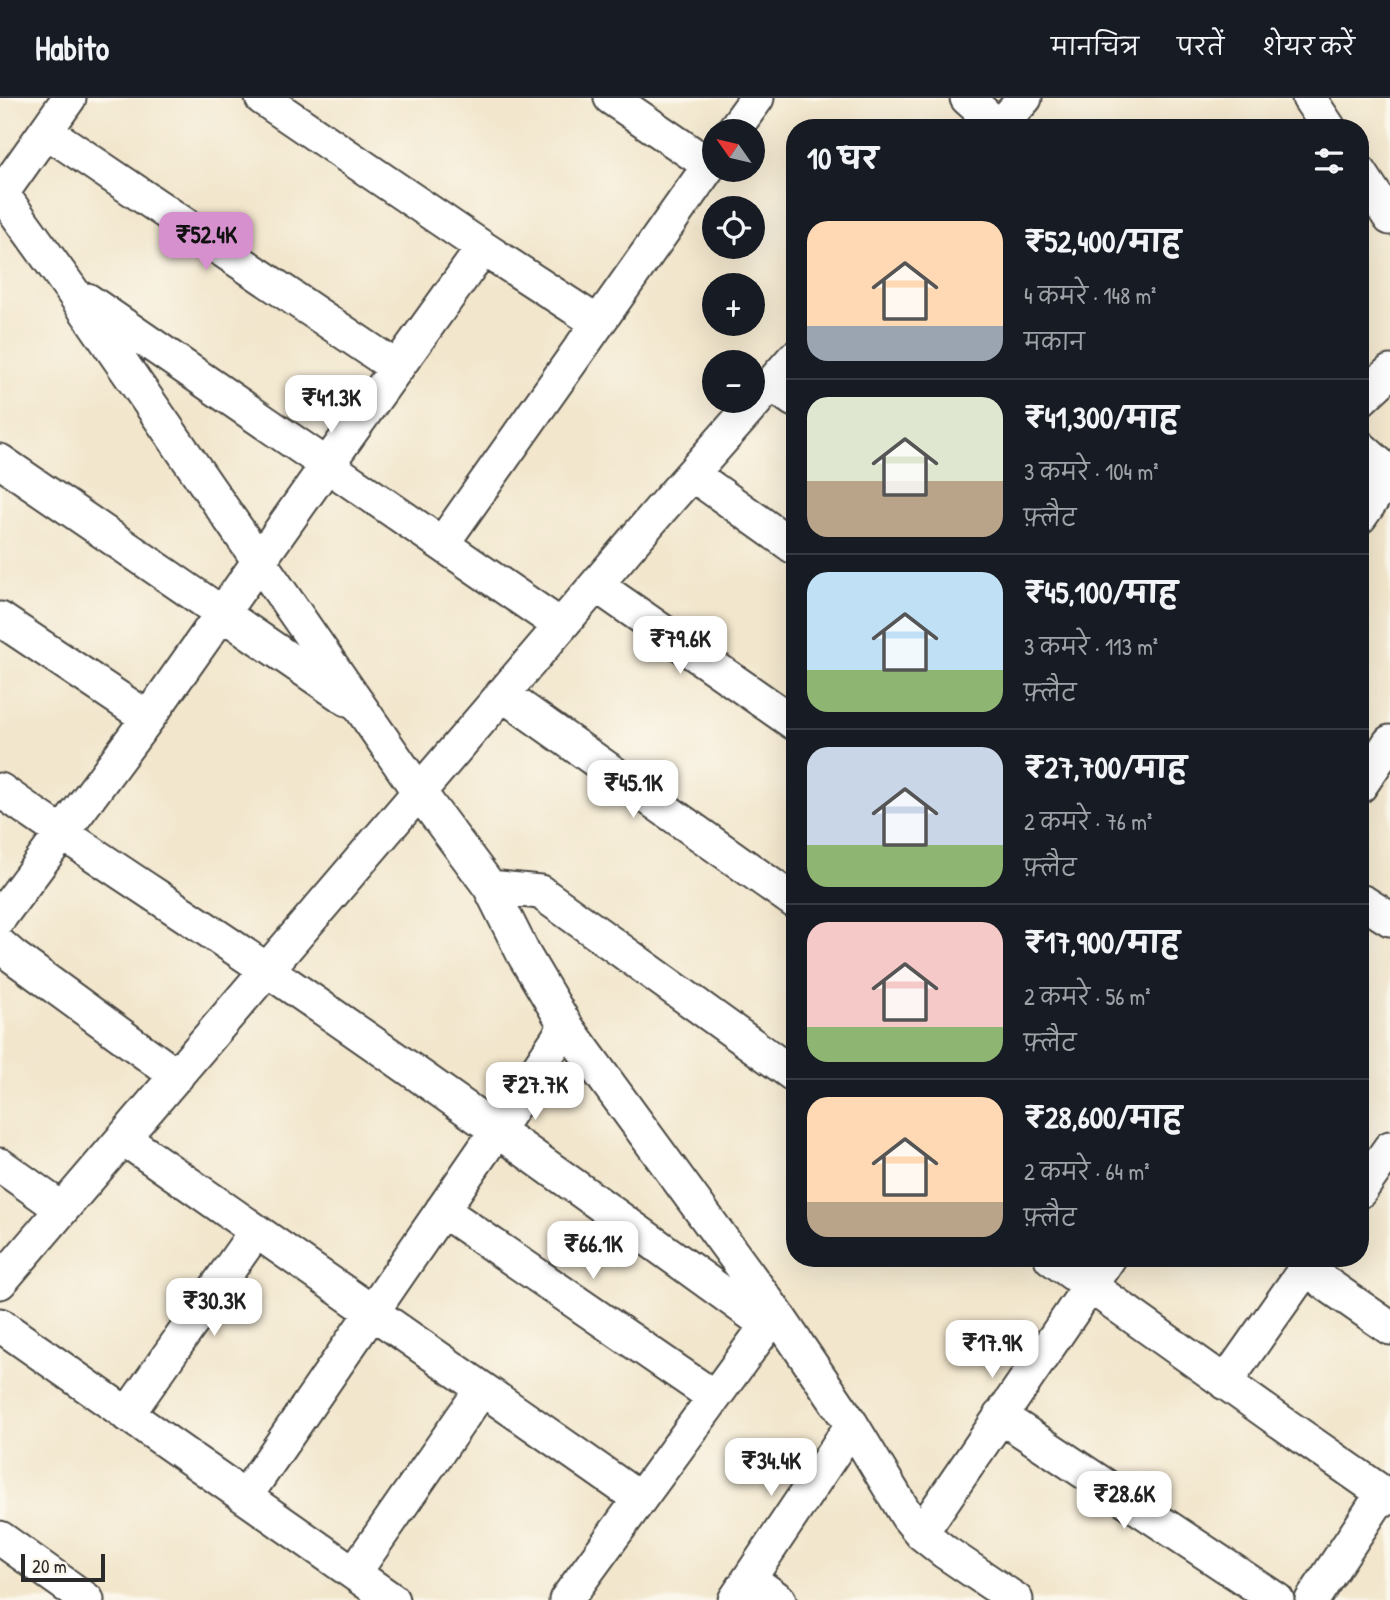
<!DOCTYPE html>
<html lang="hi">
<meta charset="utf-8">
<style>
:root{--surface:#171b24;--page:#20242c;--text:#f1f3f6;--muted:#9ea1a6;--line:#363941;--accent:#d690ce}
body{margin:0;font-family:"Patrick Hand","Playpen Sans Deva",sans-serif;background:var(--page);color:var(--text);height:100vh;display:flex;flex-direction:column;font-size:26px;white-space:nowrap}
*{box-sizing:border-box;margin:0}
p{font-size:23px;color:var(--muted)}
.icon{flex:none;width:38px;height:38px;fill:none;stroke:currentColor;stroke-width:2;stroke-linecap:round;stroke-linejoin:round}
.map{position:relative;flex:1;overflow:hidden}
.side{position:absolute;left:786px;top:21px;width:583px;height:1148px;display:flex;flex-direction:column;background:var(--surface);border-radius:28px;box-shadow:0 7px 28px #0002}
.side>*{flex:none}
.needle{width:46px;rotate:304deg}
.buttons{position:absolute;left:702px;top:21px;display:grid;gap:14px}
.buttons a{display:grid;place-items:center;width:63px;height:63px;border-radius:50%;background:var(--surface);box-shadow:0 7px 28px #0002;font-size:35px}
.scale{position:absolute;left:21px;bottom:18px;width:84px;box-sizing:border-box;padding-left:7px;border:4px solid #2b2b2b;border-top:0;font-size:19px;line-height:24px;white-space:nowrap;color:#2b2b2b;-webkit-text-stroke:5px #fbf7ec;paint-order:stroke}
.price{position:absolute;translate:-50% -60px;padding:0 16px;border-radius:14px;background:#fff;color:#222;font-size:23px;line-height:46px;filter:drop-shadow(0 2px 4px #0008)}
.price::after{content:'';position:absolute;left:50%;top:42px;width:21px;height:16px;margin-left:-10px;background:inherit;clip-path:polygon(0 0,100% 0,50% 100%)}
.price.active{background:var(--accent);color:#111}
ul{padding:0;list-style:none}
li{display:flex;align-items:center;gap:21px;height:175px;padding:0 21px}
li+li{border-top:2px solid var(--line)}
li span{display:grid;place-items:center;flex:none;width:196px;height:140px;border-radius:21px;color:#555}
li>.icon{margin-inline-start:auto}
span .icon{width:84px;height:84px;fill:#fffc;stroke-width:1}
li b{font-size:30px}
h2{display:flex;justify-content:space-between;align-items:center;height:84px;padding:0 21px;font-size:30px}
header{display:flex;align-items:center;gap:42px;box-sizing:border-box;height:98px;padding:0 35px;background:var(--surface);border-bottom:2px solid var(--line)}
header strong{font-size:33px}
nav{display:flex;gap:38px;margin-inline-start:auto;font-size:24px}
.map>svg:first-child{display:block}
.lines{fill:none;stroke-linecap:round;stroke-linejoin:round}
.street-casing{stroke:#494743;stroke-width:37}
.street{stroke:#fff;stroke-width:33}
</style>
<header>
<strong>Habito</strong>
<nav><a>मानचित्र</a><a>परतें</a><a>शेयर करें</a></nav>
</header>
<div class="map">
<svg width="1390" height="1502" viewBox="0 0 1390 1502">
<rect width="100%" height="100%" fill="#fbf7ec"/>
<filter id="ink" filterUnits="userSpaceOnUse"><feTurbulence type="fractalNoise" baseFrequency=".0143" numOctaves="2"/><feDisplacementMap in="SourceGraphic" scale="14" xChannelSelector="R" yChannelSelector="G"/><feConvolveMatrix kernelMatrix="1 2 1 2 8 2 1 2 1" color-interpolation-filters="sRGB"/></filter>
<filter id="wash" filterUnits="userSpaceOnUse"><feTurbulence type="fractalNoise" baseFrequency=".00686" numOctaves="4" result="noise"/><feDisplacementMap in="SourceGraphic" scale="28" xChannelSelector="R" yChannelSelector="G"/><feGaussianBlur stdDeviation="1.57" result="paint"/><feColorMatrix in="noise" values="0 0 0 0 0 0 0 0 0 0 0 0 0 0 0 0 0 1.4 0 .05"/><feComposite in="paint" operator="in"/></filter>
<g filter="url(#wash)">
<rect width="100%" height="100%" fill="#f2e6cc"/>
</g>
<g filter="url(#ink)">
<g class="lines">
<!-- street casing -->
<g class="street-casing">
<path id="street" d="M262,0l221,150 115,75
M611,0l98,67
M967,0l33,30
M1309,0l20,30
M998,30l27,-30
M46,33l351,237
M733,33l24,-33
M1360,74l30,46
M0,93l70,97 349,504 71,95 34,68 42,71 210,287 76,112 55,91 14,17 24,19 71,48
M2,95l67,-95
M87,202l474,326
M771,286l23,16
M1360,302l30,-28
M1360,349l30,27
M0,363l347,238
M692,376l102,73
M1360,419l30,-43
M442,446l272,-385
M596,487l198,138
M0,521l148,99
M502,596l292,207
M1360,688l30,-44
M0,692c87,62 178,119 267,180 169,115 335,235 500,355
M490,789l50,5 254,183
M1360,808l3,-4 27,17
M0,819l148,-199 179,-253 156,-217
M0,847l14,12 163,119
M123,1040l517,361
M0,1067l62,44
M1360,1093l30,-43
M442,1112l272,187
M1051,1160l220,157 119,83
M1305,1171l85,59
M0,1184l660,-772 134,-152
M0,1227l392,275
M1225,1285l88,-125
M127,1317l129,-184
M1000,1318l277,184
M245,1399l253,-368 68,-103
M921,1435l188,-275
M0,1440l87,62
M354,1475l128,-184
M750,1481l29,21
M566,1502l210,-287
M735,1502l117,-175
M1312,1502l71,-107"/>
</g>
<!-- street -->
<use href="#street" class="street"/>
</g>
</g>
</svg>
<div class="buttons">
<a><svg class="needle" viewBox="-14 -14 28 28"><path d="M0-13l5 13h-10z" fill="#e53935"/><path d="M0 13l5-13h-10z" fill="#9ea1a6"/></svg></a>
<a><svg class="icon" aria-label="locate" viewBox="0 0 24 24"><circle cx="12" cy="12" r="6"/><path d="M12 2v4M12 18v4M2 12h4M18 12h4"/></svg></a>
<a>+</a>
<a>−</a>
</div>
<div class="scale">20 m</div>
<b class="price active" style="left:206px;top:174px">₹52.4K</b>
<b class="price" style="left:331px;top:337px">₹41.3K</b>
<b class="price" style="left:680px;top:578px">₹79.6K</b>
<b class="price" style="left:633px;top:722px">₹45.1K</b>
<b class="price" style="left:535px;top:1024px">₹27.7K</b>
<b class="price" style="left:593px;top:1183px">₹66.1K</b>
<b class="price" style="left:214px;top:1240px">₹30.3K</b>
<b class="price" style="left:992px;top:1282px">₹17.9K</b>
<b class="price" style="left:771px;top:1400px">₹34.4K</b>
<b class="price" style="left:1124px;top:1433px">₹28.6K</b>
<section class="side">
<h2>10 घर<svg class="icon" aria-label="filters" viewBox="0 0 24 24"><path d="M4 7h16M4 17h16"/><circle cx="9" cy="7" r="2"/><circle cx="15" cy="17" r="2"/></svg></h2>
<ul>
<li><span style="background:linear-gradient(#ffd9b3 75%,#9aa5b1 0)"><svg class="icon" aria-label="home" viewBox="0 0 24 24"><path d="M3 11l9-7 9 7M6 9v11h12V9"/></svg></span><div><b>₹52,400/माह</b><p>4 कमरे · 148 m²</p><p>मकान</p></div></li>
<li><span style="background:linear-gradient(#dfe7d0 60%,#b9a48a 0)"><svg class="icon" aria-label="home" viewBox="0 0 24 24"><path d="M3 11l9-7 9 7M6 9v11h12V9"/></svg></span><div><b>₹41,300/माह</b><p>3 कमरे · 104 m²</p><p>फ़्लैट</p></div></li>
<li><span style="background:linear-gradient(#bfe0f5 70%,#8fb573 0)"><svg class="icon" aria-label="home" viewBox="0 0 24 24"><path d="M3 11l9-7 9 7M6 9v11h12V9"/></svg></span><div><b>₹45,100/माह</b><p>3 कमरे · 113 m²</p><p>फ़्लैट</p></div></li>
<li><span style="background:linear-gradient(#c9d6e8 70%,#8fb573 0)"><svg class="icon" aria-label="home" viewBox="0 0 24 24"><path d="M3 11l9-7 9 7M6 9v11h12V9"/></svg></span><div><b>₹27,700/माह</b><p>2 कमरे · 76 m²</p><p>फ़्लैट</p></div></li>
<li><span style="background:linear-gradient(#f6c9c9 75%,#8fb573 0)"><svg class="icon" aria-label="home" viewBox="0 0 24 24"><path d="M3 11l9-7 9 7M6 9v11h12V9"/></svg></span><div><b>₹17,900/माह</b><p>2 कमरे · 56 m²</p><p>फ़्लैट</p></div></li>
<li><span style="background:linear-gradient(#ffd9b3 75%,#b9a48a 0)"><svg class="icon" aria-label="home" viewBox="0 0 24 24"><path d="M3 11l9-7 9 7M6 9v11h12V9"/></svg></span><div><b>₹28,600/माह</b><p>2 कमरे · 64 m²</p><p>फ़्लैट</p></div></li>
</ul>
</section>
</div>
